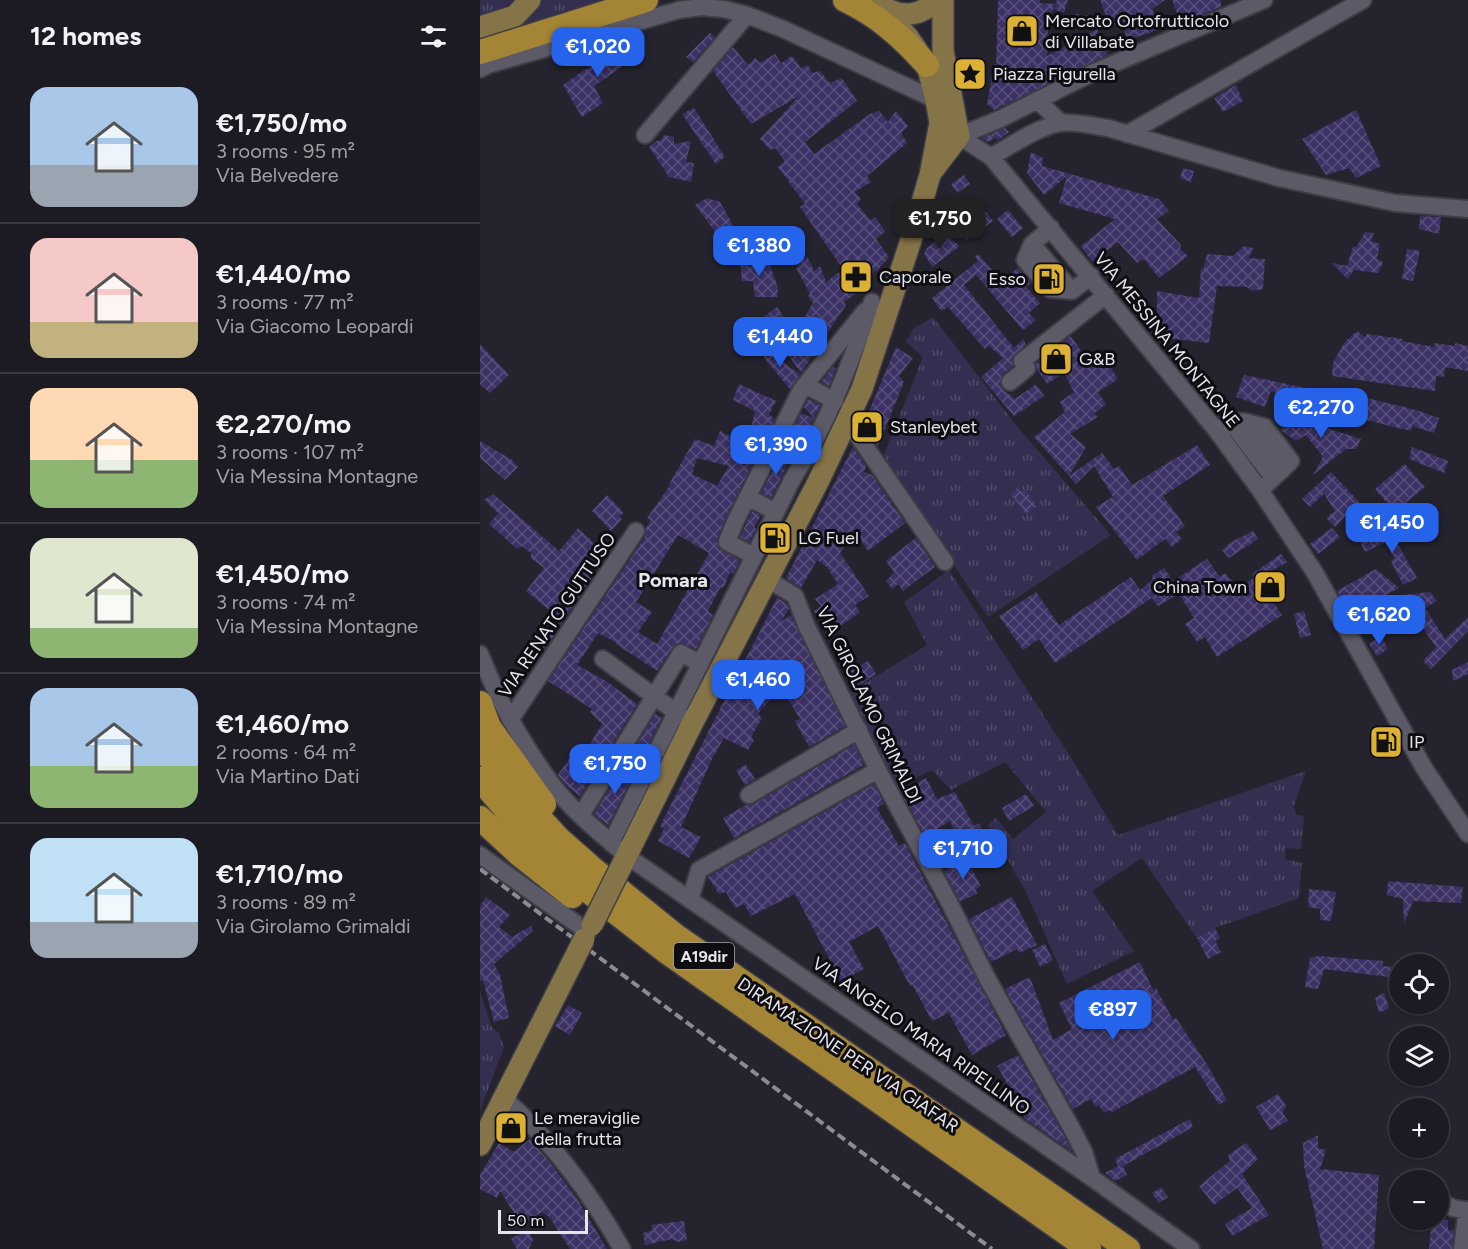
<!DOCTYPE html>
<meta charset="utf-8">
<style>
:root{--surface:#1c1a22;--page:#25232a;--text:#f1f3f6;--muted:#a0a1a5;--line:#3a3840;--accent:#2563eb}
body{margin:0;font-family:Figtree,sans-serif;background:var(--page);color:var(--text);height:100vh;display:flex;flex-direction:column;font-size:22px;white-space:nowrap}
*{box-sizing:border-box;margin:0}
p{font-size:20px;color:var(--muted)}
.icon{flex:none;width:33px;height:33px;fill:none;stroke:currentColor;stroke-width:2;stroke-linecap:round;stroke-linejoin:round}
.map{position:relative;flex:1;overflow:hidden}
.sheet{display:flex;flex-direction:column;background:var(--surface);width:480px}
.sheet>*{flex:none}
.fabs{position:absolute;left:909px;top:954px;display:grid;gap:12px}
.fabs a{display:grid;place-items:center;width:60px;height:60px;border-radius:50%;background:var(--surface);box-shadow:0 2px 4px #0004,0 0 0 2px var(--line);font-size:30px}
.scale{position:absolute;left:18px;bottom:15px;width:90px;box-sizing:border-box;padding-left:6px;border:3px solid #e6e5ec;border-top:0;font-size:16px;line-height:21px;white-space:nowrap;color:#e6e5ec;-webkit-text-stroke:4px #0e0d12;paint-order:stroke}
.price{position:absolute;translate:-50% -51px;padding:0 14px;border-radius:12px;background:var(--accent);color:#fff;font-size:20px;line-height:39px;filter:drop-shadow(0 2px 3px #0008)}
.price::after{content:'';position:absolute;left:50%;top:36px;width:18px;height:14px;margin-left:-9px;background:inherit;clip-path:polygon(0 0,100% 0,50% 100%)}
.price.selected{background:#222;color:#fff}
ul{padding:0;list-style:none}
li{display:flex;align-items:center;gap:18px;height:150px;padding:0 30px}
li+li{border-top:2px solid var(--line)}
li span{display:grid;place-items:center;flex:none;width:168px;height:120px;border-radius:18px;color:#555}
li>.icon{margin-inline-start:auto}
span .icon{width:72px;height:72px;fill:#fffc;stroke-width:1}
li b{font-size:26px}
h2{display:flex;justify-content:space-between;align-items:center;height:72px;padding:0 30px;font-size:26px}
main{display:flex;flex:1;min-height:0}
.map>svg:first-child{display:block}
.grass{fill:url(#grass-tufts)}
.building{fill:url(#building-cross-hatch);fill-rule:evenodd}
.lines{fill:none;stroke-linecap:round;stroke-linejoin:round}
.minor-casing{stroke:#3e3d45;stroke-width:20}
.major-casing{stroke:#3e3d45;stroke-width:24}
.highway-casing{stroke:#3e3d45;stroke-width:27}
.minor{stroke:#5b5a66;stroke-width:16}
.major{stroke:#867449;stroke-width:21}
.highway{stroke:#a38535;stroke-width:24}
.rail{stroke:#8c8b94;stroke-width:4;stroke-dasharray:9 4.5;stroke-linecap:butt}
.major-bridge-casing{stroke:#3e3d45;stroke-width:24;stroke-linecap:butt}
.major-bridge{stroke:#867449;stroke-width:21}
.labels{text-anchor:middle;stroke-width:6;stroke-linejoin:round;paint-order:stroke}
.shield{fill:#0e0d12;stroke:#a5a4ab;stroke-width:1.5}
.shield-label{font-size:16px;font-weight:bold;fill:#e6e5ec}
.poi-label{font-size:18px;fill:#e6e5ec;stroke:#0e0d12;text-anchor:start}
.street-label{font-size:18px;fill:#e6e5ec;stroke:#0e0d12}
.neighbourhood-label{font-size:20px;font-weight:bold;fill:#e6e5ec;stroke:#0e0d12}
</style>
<main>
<section class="sheet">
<h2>12 homes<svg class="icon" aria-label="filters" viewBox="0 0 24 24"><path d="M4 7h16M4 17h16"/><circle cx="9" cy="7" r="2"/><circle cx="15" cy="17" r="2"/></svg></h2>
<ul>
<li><span style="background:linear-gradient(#a9c7e8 65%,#9aa5b1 0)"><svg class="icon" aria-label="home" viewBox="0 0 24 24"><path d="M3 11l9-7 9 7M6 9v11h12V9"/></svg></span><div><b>€1,750/mo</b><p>3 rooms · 95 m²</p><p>Via Belvedere</p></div></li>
<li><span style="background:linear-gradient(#f6c9c9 70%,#c2b280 0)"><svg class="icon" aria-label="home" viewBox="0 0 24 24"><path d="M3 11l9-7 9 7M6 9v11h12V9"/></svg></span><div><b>€1,440/mo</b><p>3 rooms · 77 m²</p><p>Via Giacomo Leopardi</p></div></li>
<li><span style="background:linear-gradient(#ffd9b3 60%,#8fb573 0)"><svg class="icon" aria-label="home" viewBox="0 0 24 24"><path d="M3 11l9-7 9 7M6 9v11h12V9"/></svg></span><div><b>€2,270/mo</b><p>3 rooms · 107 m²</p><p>Via Messina Montagne</p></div></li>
<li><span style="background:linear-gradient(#dfe7d0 75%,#8fb573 0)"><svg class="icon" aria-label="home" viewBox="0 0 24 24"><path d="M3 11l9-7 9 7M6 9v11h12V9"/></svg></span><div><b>€1,450/mo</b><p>3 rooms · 74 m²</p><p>Via Messina Montagne</p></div></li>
<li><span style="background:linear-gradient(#a9c7e8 65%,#8fb573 0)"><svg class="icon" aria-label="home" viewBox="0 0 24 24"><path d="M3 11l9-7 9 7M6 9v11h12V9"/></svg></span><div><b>€1,460/mo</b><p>2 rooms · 64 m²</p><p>Via Martino Dati</p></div></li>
<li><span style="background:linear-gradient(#bfe0f5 70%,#9aa5b1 0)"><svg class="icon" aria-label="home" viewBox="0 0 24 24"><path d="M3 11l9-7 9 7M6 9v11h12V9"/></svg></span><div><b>€1,710/mo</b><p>3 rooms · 89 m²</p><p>Via Girolamo Grimaldi</p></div></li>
</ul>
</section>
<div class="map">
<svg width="988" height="1249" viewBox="0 0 988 1249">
<defs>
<pattern id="grass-tufts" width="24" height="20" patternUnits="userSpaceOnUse" patternTransform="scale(1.5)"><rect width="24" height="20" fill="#342f50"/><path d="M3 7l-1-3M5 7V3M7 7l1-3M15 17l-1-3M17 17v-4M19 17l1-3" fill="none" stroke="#514d69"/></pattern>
<pattern id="building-cross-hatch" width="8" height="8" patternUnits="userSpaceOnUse" patternTransform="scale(1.5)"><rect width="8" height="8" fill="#3c3266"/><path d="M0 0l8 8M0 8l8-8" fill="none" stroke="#58507c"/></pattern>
</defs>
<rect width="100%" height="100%" fill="#25232e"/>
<!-- grass -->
<path class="grass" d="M0,0h34l-27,19h-7z
M59,0h76l-135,43v-9z
M453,317l82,107 96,111 -123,82 -105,-160 40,-100 -17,-15 7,-13z
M469,570l121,186 48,79 188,-64 -12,35 2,9 8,1 -3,33 -15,-1 -1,11 17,4 -3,35 -84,30 -18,10 -55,-80 -50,33 42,60 -67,33 -41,-92 -38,-67 8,-7 17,21 33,-27 -41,-50 -54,28 -19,-20 -40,20 -45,-96 80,-49 -23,-43z
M0,991l11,35 8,7 5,14 -24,64z"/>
<!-- building -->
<path class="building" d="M518,0h42v3l15,1 -7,19 -1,33 50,-27 11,26 -114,55 -7,-6 7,-40h2z
M577,0h11l-4,13 -10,-4z
M620,0h65l-13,9 8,20 -32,11 -7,-17 -22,6 -26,-3 2,-12 32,4z
M692,0h48l2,6 -41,18z
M230,33l5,4 -22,25 -7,-5z
M157,41l8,10 -51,35 9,17 -21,14 -19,-32 49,-34 3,2z
M253,47l15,18 7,-7 5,5 15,-9 6,9 11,-7 9,12 7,-3 4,8 8,-2 10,12 12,-5 15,23 -52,41 9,12 56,-40 9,-3 9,11 8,-11 12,15 -7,7 6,10 -40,33 4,6 -16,10 6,7 -4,5 14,17 4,-4 10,14 -9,8 13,18 -13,15 -1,-2 -18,23 -13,9 2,3 -45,68 -39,-55 15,-11 14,21 9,-9 3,1 10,-17 -5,-7 2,-2 -14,-26 11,-12 7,15 6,-5 6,16 17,-13 -43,-62 5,-3 -27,-37 7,-6 -10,-13 -5,2 -10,-11 39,-43 -48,28 -38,-53z
M756,85l7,16 -20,11 -9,-14z
M214,108l31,49 -9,7 -34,-50z
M876,110l25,56 -25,12 -7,-10 -23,7 -24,-36z
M525,128l4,4 -11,8 -3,-2 -7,4 -7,-4z
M184,135l10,2v7l17,-3 -5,21 8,1 -3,19 -22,-5 -20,-30 7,-6 5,-1z
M551,152l12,6 -1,8 117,33 10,12 -12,8 24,26 -1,4 8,7 -29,22 -15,-19 -7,4 -19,-21 -26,20 -11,-16 34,-27 -56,-16 8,-27 -23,19 -17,-22z
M703,168l11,3 -3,11 -11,-4z
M484,175l6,9 -13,9 -6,-9z
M227,198l13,4 13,23 -1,7 -11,8 -26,-35z
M505,210l8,11 -27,20 -8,-16 19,-14 2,2z
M528,210l15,18 -11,9 -15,-18z
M940,216l21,1 -2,17 -20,-5z
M885,232l9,1 -3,8 9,3 -3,15 6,3 -5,11 -24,-3 -6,9 -16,-16 15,3 6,-19 4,-1z
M465,234l15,12 -28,21 -8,-13 3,-6z
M764,246l10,2 -6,10 17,1 -2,30 -11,2 -5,-4 -30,-1 -8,57 -52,-6v-46l42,7 2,-30 2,2 4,-16 26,2z
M927,249l13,2 -7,30 -11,-2z
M498,254l24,27 16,-13 13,15 -5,4 14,16 -11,10 7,7 -13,10 -47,-55 -12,10 50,63 9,-9 3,6 -13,11v10l-10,8 -3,10 2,5 13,10 21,-15 8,12 -30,20 -33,-39 22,-19 -14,-12 -4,3 -37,-42 -7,4 -9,-13 46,-37 -3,-5z
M272,258l11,2 7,5 8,23 -1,9h-22l-2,-16h-11l-2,-22z
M877,331l8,6 2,-3 36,5 -1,2 32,6 1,-4 20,3v-3l13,3v25l-23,-4 -1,10 -8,-1 -1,15 -103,-15 1,-13 11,-20z
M591,336l20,30 13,-9 14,22 -20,13 8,12 -12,10 4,3 -28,17 16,13 -17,29 -35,-39 31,-25 -5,-10 14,-10 -10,-19 -17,11 -10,-14 -1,-7z
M274,342l46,32 -10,15 -22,-26z
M0,344l29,31 -19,18 -10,-9z
M416,347l17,11 -14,18 5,6 -26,64 -15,-21z
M353,367l3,1 -7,18 -8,-4z
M764,375l86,18v-4l86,21 23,8 -5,15 -22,-7 -1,5 -70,-17 -46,-18 -4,3 -20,-8 -6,16 -29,-10z
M259,384l37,17 -7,14 6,4 -49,98 -9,22 2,9 21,13 -7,13 -3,-2 -6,15 -4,1 -12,23 5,4 -17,34 -14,-6 -7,1 -18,27 -41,-27 1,-1 -19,-10 -21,32 29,16 31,23 -57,92 -13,-10 -9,-11 20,-30 9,4 15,-25 -12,-12 2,-3 -44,-28 97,-144 1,-9 4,-7 -3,-3 24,-34 -3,2 27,-47 19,7 6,-15 21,11 6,-12 3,2 5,-21 -22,-11zM217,458l32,8 -12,20 -25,-12zM198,535l31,18 -52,91 -19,-12 14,-20 -16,-10z
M328,399l12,6 -6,13 -10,-11z
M321,413l13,5 -11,22 -13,-5z
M811,415l42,15 28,9 -5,10h-10l-33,26 10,-18 -17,-22 -10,6 -15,-11 9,-9z
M0,441l32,19 6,7 -13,13 -25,-22z
M717,445l13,20 -47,31 22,30 -9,6 6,7 -10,8 -7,-8 -28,21 -41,-53 17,-10 -19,-31 -18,18 -7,-8 33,-23 12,16 5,-3 13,19z
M373,447l13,19 -2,6 8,3 33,48 -37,28 -13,-20 -15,22 29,43 -14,9 5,7 -29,21 -17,-22 7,-5 -6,-7 23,-15 -11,-17 -10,-7 -16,28 -15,-10z
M932,447l36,14 -4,12 -35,-14z
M301,454l10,4 -20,40 -10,-5z
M925,464l20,23 -22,18 -3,-2 -8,6 -17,-20z
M851,472l28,30 -24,25 -9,-9 9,-7 -11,-17 -14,13 -8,-8z
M537,488l3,3h6l11,15 -11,8 -15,-20z
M13,494l66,57 19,-23 27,25 -17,23 3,3 -57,86 -7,-7 15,-20 -3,-5 14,-20 -27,-22 18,-23 -13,-10v-5l-9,-7 -5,3 -28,-25 9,-11 -14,-13z
M127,495l17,18 -5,3 3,3 -11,12 -19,-20z
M272,511l9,5 -7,11 2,2 -7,13 -9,-5z
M908,527l29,51 -14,7 -12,-24 3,-3 -8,-16 -21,10 -5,-10z
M852,528l8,9 -22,17 -8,-10z
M773,531l5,8 -29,19 -7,-8 9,-8z
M436,538l19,29 -32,24 -5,-7 -6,5 -6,-8 8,-9 -8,-11z
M801,554l6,8 -29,17 24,36 -65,42 -12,-20 -8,5 -12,-18 9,-6 -15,-24 -21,12 -6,-8 -97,65 -16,-24 -16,11 -24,-34 37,-24 23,33 72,-48 9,13 12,-10 1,-5 11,-7 9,13 34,-22 13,18 5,-4 13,15 16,-10 -2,-4z
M896,569l23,19 -49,26 -13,-23z
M950,592l7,9 -12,7 20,31 23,-22v14l-37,38 -8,-8 13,-14 -23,-33 -5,3 -7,-10 -4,2 -16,-12z
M297,598l9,5 3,6 -8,13 10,-7 54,111 -36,21 -14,-26 5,-2 -19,-32 -23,27 4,4 -11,19 3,3 -6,10 -24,-12 -12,21 -31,68 20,10 -12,21 -31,-17 6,-12 -4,-3z
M824,611l7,24 -11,3 -6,-24z
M901,636l7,13 -11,7 -8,-12z
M388,661l8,13 -18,12 -10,-14z
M988,662v12l-15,7 -1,-11z
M175,714l7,3 -17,34 -9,-5z
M907,733l7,11 -10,7 -7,-11z
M374,745l10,20 -130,73 -11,-20 23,-13 8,-1z
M145,764l11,6 -28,55 -14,-11z
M266,765l9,14 -10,6 -9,-15z
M446,778l11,21 18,-7 19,34 5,-3 9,18 -26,14 -7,-12 4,-3 -9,-19 -25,15 -24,-44z
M394,784l10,20 -7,4 22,38 6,-3 101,192 -34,20 -23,-42 -17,8 -20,-37 -2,2 -32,-60 -29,16 15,27 -23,12 -46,-87 -44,22 -7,-12 -9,4 -9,-16 -7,2 -11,-17z
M546,794l8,12 -25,15 -7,-13z
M486,859l15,27 -5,3 1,5 -17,7 -16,-30z
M908,881l75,6 -2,16 -48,-2 -9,23 -1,-25 -16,-4z
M829,889l27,3 -5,29 -11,-1v-11l-12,-2z
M6,897l24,18 -11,12 13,10 19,-11 2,5 -39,33 6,11 9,43 -15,4 -11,-42 -3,1v-74z
M532,897l25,48 -18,8 -2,-4 -26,13 -22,-43z
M735,928l5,10 -5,3 6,11 -13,7 -11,-21z
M565,944l8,16 -13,7 -8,-17z
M839,956l64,5v5l9,1 -2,10 -66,-8 -6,20 -13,-2 5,-29z
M660,962l13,28 3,-2 17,32 3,-2 32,48 19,34 -8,5 -24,-38 -83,45 -2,-2 -6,3 -5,-8 -3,2 -5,-8 -18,10 -68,-120 25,-12 23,63 19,-11 -13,-26z
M904,993l5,15 -10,5 -4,-15z
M88,1005l14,8 -12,22 -15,-9z
M538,1055l44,77 10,19 -48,-33v-5l-27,-47z
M798,1094l8,12 -3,7 5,8 -18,9 -14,-23z
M710,1119l3,8 -70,39 4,9 -12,6 -10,-8 13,-7 -3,-7z
M838,1135v13l8,2 -6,19 59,6 -5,74h-51l-19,-83 -1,-23z
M50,1139l22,26 24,32 31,52h-37l-21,-32 -7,-5 -21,12 -21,-33 -3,7 -17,-9v-14l19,-32 15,9z
M766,1143l12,16 -16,15 27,41 -37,21 -7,-12 27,-16 -15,-20 -23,17 -15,-19 31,-25 -2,-6z
M681,1187l7,10 -9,6 -7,-10z
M952,1220h16v10h6l-2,19h-23z
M204,1221l3,19 -9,2 -6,-3 -27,6 -2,-12 10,-3 -2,-5z
M47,1230l6,9 -4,10h-12l-6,-10z"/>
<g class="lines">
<!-- minor casing -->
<g class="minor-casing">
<path id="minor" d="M0,69l8,-4 191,-55 22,-3 23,2 23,6 36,14 153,71
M557,100l24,23
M647,134l236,-134
M165,135l102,-120
M479,136l32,21 226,274 43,59 55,83 109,195 44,66
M479,136l41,-17 94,-47 170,-72
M511,157c21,-12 45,-29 69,-34 14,-2 34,3 48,5l171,50 116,25 73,6
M571,228l-19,16 -7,16 25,29 22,2 19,-15
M552,244l40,47
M530,382l17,-14 -5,-7 84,-66
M325,385l30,16
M367,420l98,142
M750,421l43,57
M766,422l19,5 26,34 -8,8
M737,431l13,-10 16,1 37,47 -23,21
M295,440l33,14
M267,497l29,15
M274,556l-27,-14 8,-20 66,-132 64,-79
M287,579l28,17 12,31 74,149 68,126 38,76 84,149 13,25 8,26
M0,654c18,46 42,89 71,129 21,28 49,50 76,73l465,322 99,71
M123,659l81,59
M30,720l126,-189
M142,750l27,16
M269,795l110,-65
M101,815l100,-162 20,11
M131,843l181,-363c37,-59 57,-113 80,-178
M0,855l108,77
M210,900l9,-30 179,-100
M24,1098c47,43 87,96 118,151
M958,1200l15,8 15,3
M982,1249l5,-39"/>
</g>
<!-- major casing -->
<g class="major-casing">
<path id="major" d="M402,6c18,12 39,11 54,-6
M0,27l35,-11 15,-16
M453,170l26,-34 -16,-85v-51
M140,869l72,-145 126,-242 44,-93 49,-149 19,-65 10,-52 -4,-23 -9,-35 -19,-28 -32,-37
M0,1145l93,-184"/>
</g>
<!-- highway casing -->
<g class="highway-casing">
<path id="highway" d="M365,0c34,16 58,38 82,65
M0,52l166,-52
M0,703l9,24 55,77
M0,744l26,37 53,58 34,30 83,67 452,313
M0,779l48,56 50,48 89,69 422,297
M0,818l39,36 53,42"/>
</g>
<!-- minor -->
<use href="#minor" class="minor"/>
<!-- major -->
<use href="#major" class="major"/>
<!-- highway -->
<use href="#highway" class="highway"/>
<!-- rail -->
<path class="rail" d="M0,869l512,380"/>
<!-- major-bridge casing -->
<g class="major-bridge-casing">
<path id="major-bridge" d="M112,925l28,-56
M93,961l11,-22"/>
</g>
<!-- major-bridge -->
<use href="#major-bridge" class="major-bridge"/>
</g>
<!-- icons -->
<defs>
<g id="shop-square" transform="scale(1.725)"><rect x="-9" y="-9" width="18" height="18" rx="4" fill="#ddb133" stroke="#0e0d12"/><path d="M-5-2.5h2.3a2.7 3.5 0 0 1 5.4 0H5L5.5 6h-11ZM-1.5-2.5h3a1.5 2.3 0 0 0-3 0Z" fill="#111"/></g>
<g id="sight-square" transform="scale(1.725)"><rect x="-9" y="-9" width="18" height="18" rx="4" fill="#ddb133" stroke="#0e0d12"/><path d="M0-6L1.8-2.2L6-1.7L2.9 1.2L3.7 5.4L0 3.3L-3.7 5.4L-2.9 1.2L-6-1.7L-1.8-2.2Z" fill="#111"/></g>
<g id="pharmacy-square" transform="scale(1.725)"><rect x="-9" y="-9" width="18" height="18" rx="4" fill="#ddb133" stroke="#0e0d12"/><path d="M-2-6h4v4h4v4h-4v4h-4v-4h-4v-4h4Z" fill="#111"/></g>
<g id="fuel-square" transform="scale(1.725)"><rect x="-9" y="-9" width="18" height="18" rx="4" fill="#ddb133" stroke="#0e0d12"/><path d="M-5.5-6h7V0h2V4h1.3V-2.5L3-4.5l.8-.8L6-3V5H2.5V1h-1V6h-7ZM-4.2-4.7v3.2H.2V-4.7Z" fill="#111"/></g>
</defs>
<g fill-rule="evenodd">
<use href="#shop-square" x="542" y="31"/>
<use href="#sight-square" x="490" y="74"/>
<use href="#pharmacy-square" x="376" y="277"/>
<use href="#fuel-square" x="569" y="279"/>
<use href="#shop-square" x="576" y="359"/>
<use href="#shop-square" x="387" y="427"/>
<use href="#fuel-square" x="295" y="538"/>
<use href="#shop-square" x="790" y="587"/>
<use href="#fuel-square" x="906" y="742"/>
<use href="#shop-square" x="31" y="1128"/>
</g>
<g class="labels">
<!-- shield labels -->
<rect class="shield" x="194" y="943" width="60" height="26" rx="4.5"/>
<g class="shield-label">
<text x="224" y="962">A19dir</text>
</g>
<!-- poi labels -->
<g class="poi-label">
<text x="565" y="27">Mercato Ortofrutticolo<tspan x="565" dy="21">di Villabate</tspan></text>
<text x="513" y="80">Piazza Figurella</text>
<text x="399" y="283">Caporale</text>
<text x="546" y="285" text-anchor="end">Esso</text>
<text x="599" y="365">G&amp;B</text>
<text x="410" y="433">Stanleybet</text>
<text x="318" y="544">LG Fuel</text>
<text x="767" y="593" text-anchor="end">China Town</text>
<text x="929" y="748">IP</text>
<text x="54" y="1124">Le meraviglie<tspan x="54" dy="21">della frutta</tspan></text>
</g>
<!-- street labels -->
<g class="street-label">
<text transform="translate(687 340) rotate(51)" y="6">VIA MESSINA MONTAGNE</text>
<text transform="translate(77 615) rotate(-56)" y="6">VIA RENATO GUTTUSO</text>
<text transform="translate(389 705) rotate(64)" y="6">VIA GIROLAMO GRIMALDI</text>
<text transform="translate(441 1036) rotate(35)" y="6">VIA ANGELO MARIA RIPELLINO</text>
<text transform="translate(368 1055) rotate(34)" y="6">DIRAMAZIONE PER VIA GIAFAR</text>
</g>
<!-- neighbourhood labels -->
<g class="neighbourhood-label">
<text x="193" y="587">Pomara</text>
</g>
</g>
</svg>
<div class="fabs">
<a><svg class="icon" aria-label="locate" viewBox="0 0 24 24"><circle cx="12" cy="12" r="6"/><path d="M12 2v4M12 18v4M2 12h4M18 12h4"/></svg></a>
<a><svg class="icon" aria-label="layers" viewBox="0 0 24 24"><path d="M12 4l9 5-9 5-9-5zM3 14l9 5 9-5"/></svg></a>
<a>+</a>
<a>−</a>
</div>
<div class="scale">50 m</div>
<b class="price" style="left:118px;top:78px">€1,020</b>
<b class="price selected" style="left:460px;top:250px">€1,750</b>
<b class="price" style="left:279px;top:277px">€1,380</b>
<b class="price" style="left:300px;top:368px">€1,440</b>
<b class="price" style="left:841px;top:439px">€2,270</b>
<b class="price" style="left:296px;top:476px">€1,390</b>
<b class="price" style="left:912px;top:554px">€1,450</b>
<b class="price" style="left:899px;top:646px">€1,620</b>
<b class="price" style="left:278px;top:711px">€1,460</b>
<b class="price" style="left:135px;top:795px">€1,750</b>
<b class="price" style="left:483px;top:880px">€1,710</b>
<b class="price" style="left:633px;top:1041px">€897</b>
</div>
</main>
